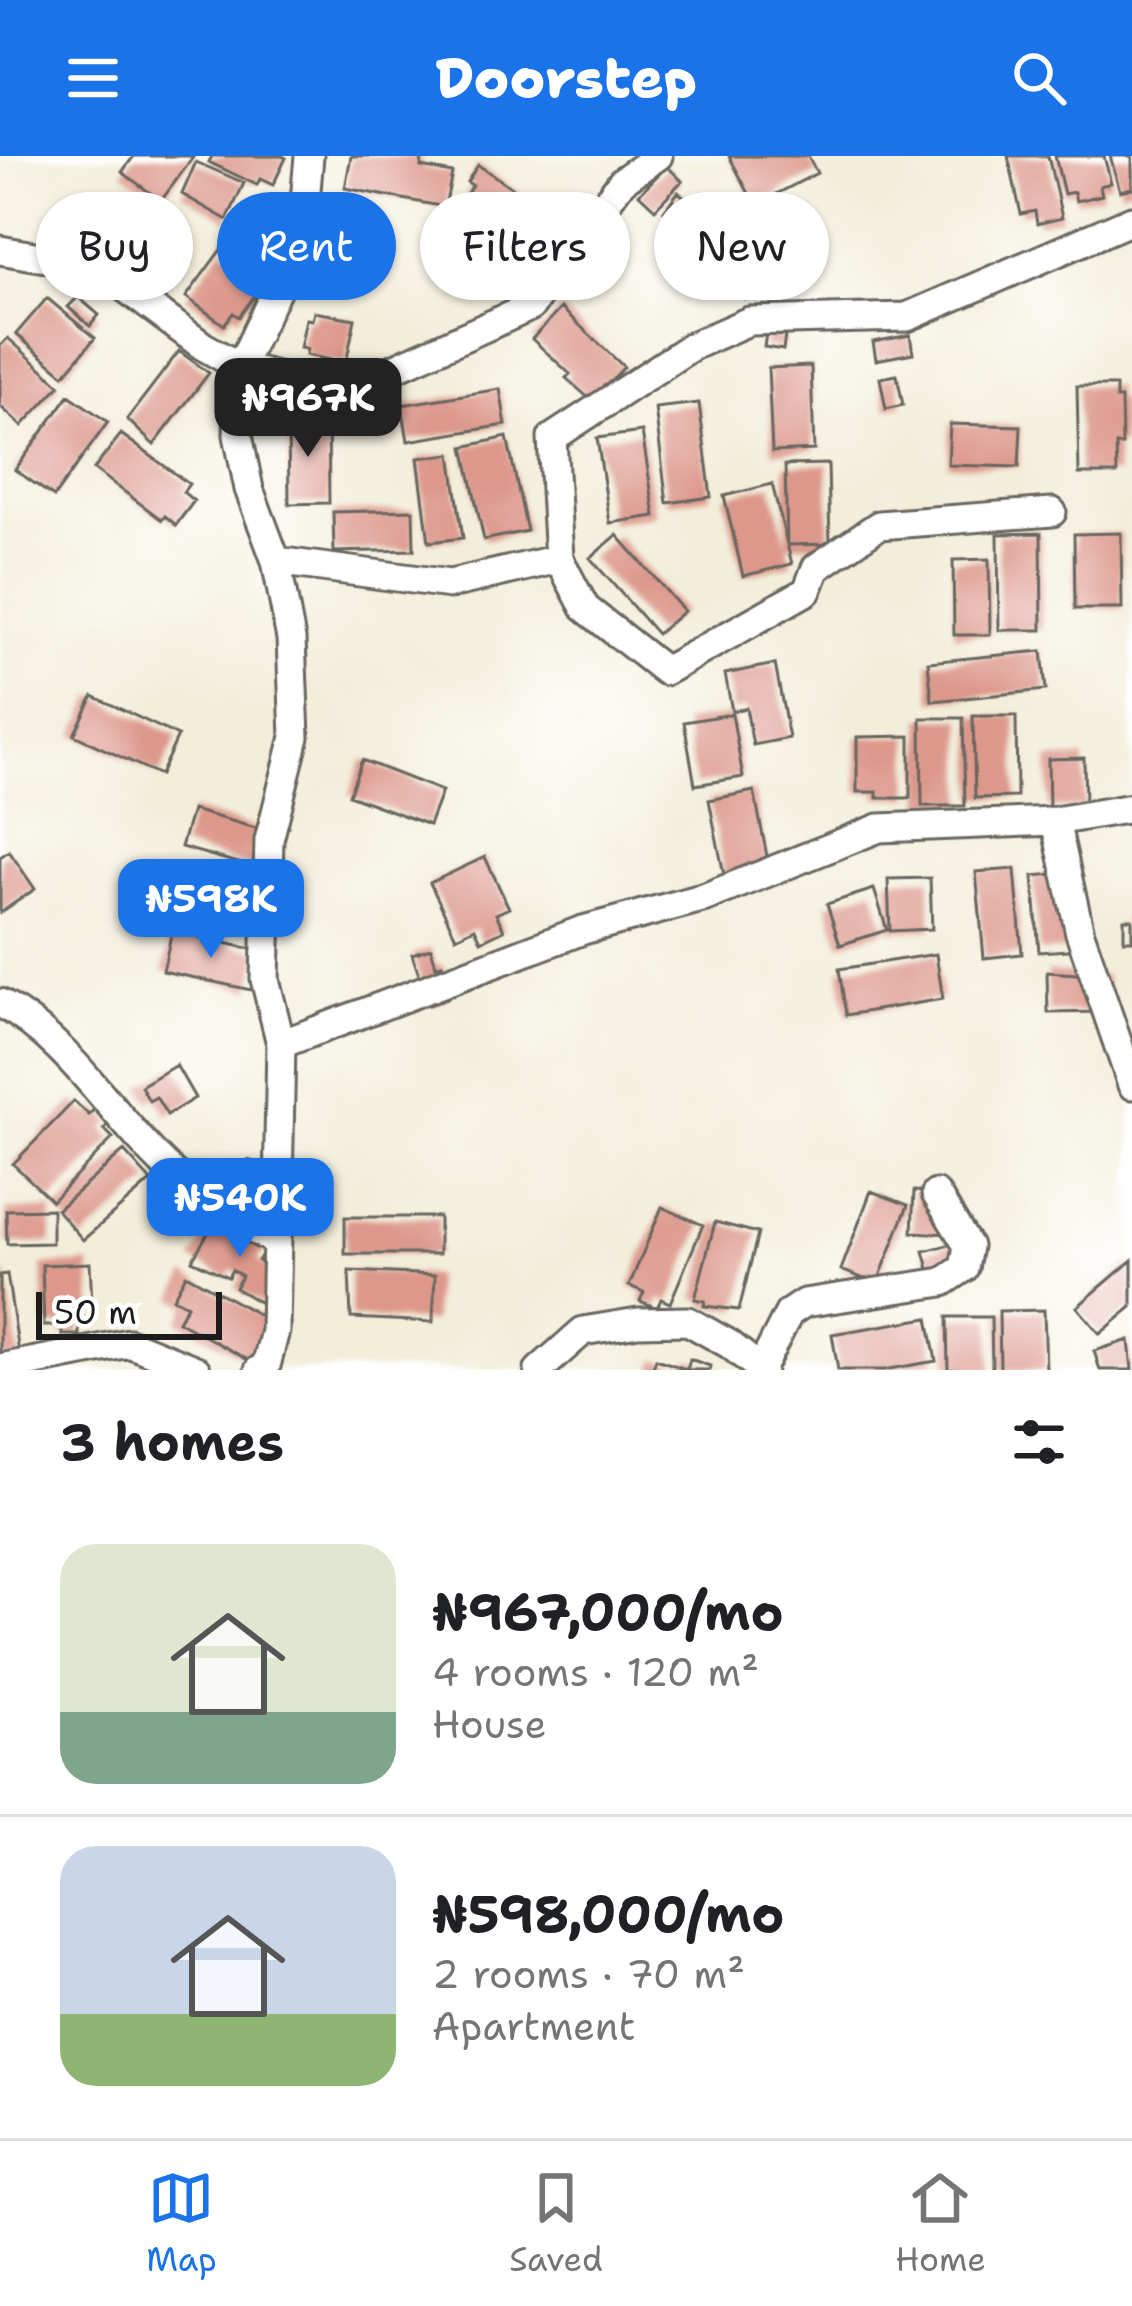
<!DOCTYPE html>
<meta charset="utf-8">
<style>
:root{--surface:#fff;--page:#f2f2f2;--text:#202124;--muted:#757577;--line:#e0e0e0;--accent:#1a73e8}
body{margin:0;font-family:"Shantell Sans",sans-serif;background:var(--page);color:var(--text);height:100vh;display:flex;flex-direction:column;font-size:45px;white-space:nowrap}
*{box-sizing:border-box;margin:0}
p{font-size:39px;color:var(--muted)}
.icon{flex:none;width:66px;height:66px;fill:none;stroke:currentColor;stroke-width:2;stroke-linecap:round;stroke-linejoin:round}
.map{position:relative;height:1214px;overflow:hidden}
.panel{display:flex;flex-direction:column;background:var(--surface);flex:1}
.panel>*{flex:none}
.guide{position:absolute;left:36px;top:36px;width:1062px;height:108px;display:flex;gap:24px}
.scale{position:absolute;left:36px;bottom:30px;width:186px;box-sizing:border-box;padding-left:12px;border:6px solid #1c1c1c;border-top:0;font-size:33px;line-height:42px;white-space:nowrap;color:#1c1c1c;-webkit-text-stroke:9px #fff;paint-order:stroke}
.price{position:absolute;translate:-50% -102px;padding:0 27px;border-radius:24px;background:var(--accent);color:#fff;font-size:39px;line-height:78px;filter:drop-shadow(0 3px 6px #0008)}
.price::after{content:'';position:absolute;left:50%;top:72px;width:36px;height:27px;margin-left:-18px;background:inherit;clip-path:polygon(0 0,100% 0,50% 100%)}
.price.on{background:#222;color:#fff}
ul{padding:0;list-style:none}
li{display:flex;align-items:center;gap:36px;height:300px;padding:0 60px}
li+li{border-top:3px solid var(--line)}
li span{display:grid;place-items:center;flex:none;width:336px;height:240px;border-radius:36px;color:#555}
li>.icon{margin-inline-start:auto}
span .icon{width:144px;height:144px;fill:#fffc;stroke-width:1}
li b{font-size:51px}
h2{display:flex;justify-content:space-between;align-items:center;height:144px;padding:0 60px;font-size:51px}
.tag{padding:0 42px;border-radius:54px;background:var(--surface);box-shadow:0 3px 9px #0004;font-size:42px;line-height:108px}
.tag.on{background:var(--accent);color:#fff}
header{display:flex;justify-content:space-between;align-items:center;height:156px;padding:0 60px;background:var(--accent);color:#fff;font-size:54px;font-weight:800}
.tab-bar{display:flex;justify-content:space-around;align-items:center;height:168px;border-top:3px solid var(--line);background:var(--surface);font-size:33px;color:var(--muted)}
.tab-bar a{display:grid;justify-items:center;gap:6px}
.tab-bar .on{color:var(--accent)}
.map>svg:first-child{display:block}
.building{fill:#dd988c}
.lines{fill:none;stroke-linecap:round;stroke-linejoin:round}
.minor-casing{stroke:#67665e;stroke-width:33}
.minor{stroke:#fff;stroke-width:27}
</style>
<header><svg class="icon" aria-label="menu" viewBox="0 0 24 24"><path d="M4 6h16M4 12h16M4 18h16"/></svg>Doorstep<svg class="icon" aria-label="search" viewBox="0 0 24 24"><circle cx="10" cy="10" r="6"/><path d="M15 15l6 6"/></svg></header>
<div class="map">
<svg width="1132" height="1214" viewBox="0 0 1132 1214">
<rect width="100%" height="100%" fill="#fff"/>
<filter id="ink" filterUnits="userSpaceOnUse"><feTurbulence type="fractalNoise" baseFrequency=".00833" numOctaves="2"/><feDisplacementMap in="SourceGraphic" scale="24" xChannelSelector="R" yChannelSelector="G"/><feConvolveMatrix kernelMatrix="1 2 1 2 8 2 1 2 1" color-interpolation-filters="sRGB"/></filter>
<filter id="wash" filterUnits="userSpaceOnUse"><feTurbulence type="fractalNoise" baseFrequency=".004" numOctaves="4" result="noise"/><feDisplacementMap in="SourceGraphic" scale="48" xChannelSelector="R" yChannelSelector="G"/><feGaussianBlur stdDeviation="2.7" result="paint"/><feColorMatrix in="noise" values="0 0 0 0 0 0 0 0 0 0 0 0 0 0 0 0 0 1.4 0 .05"/><feComposite in="paint" operator="in"/></filter>
<g filter="url(#wash)">
<rect width="100%" height="100%" fill="#f3eeda"/>
<g id="blocks">
<!-- building -->
<path class="building" d="M134,0h60l-33,45 -39,-29z
M212,0h70l4,2 -13,27 -13,-6 -3,6 -48,-23z
M351,0h60l11,2 -1,9 31,6 -7,34 -100,-19z
M729,0h79l9,17 -62,32z
M1008,0h40l14,62 -25,6 -2,-13 -14,3z
M1055,0h49l7,27 -11,3 2,9 -26,6 -2,-9 -10,2z
M1110,0h22v32l-12,3z
M196,6l48,21 -17,37 -45,-26z
M478,9l84,56 -4,5 8,5 -9,13 -8,-5 -12,18 -45,-28 4,-6 -36,-19 12,-19 -5,-3z
M667,10l15,15 -27,28 -16,-15z
M678,36l55,41 -15,19 -54,-41z
M327,71l29,5 -4,20 -28,-5z
M770,84l10,52 -35,7 -10,-52z
M222,92l38,28 -6,7 6,5 -21,29 -6,-4 -9,12 -38,-28z
M508,108l23,13 -9,14 -22,-14z
M78,141l21,18 -9,11 -22,-19z
M47,142l48,40 -31,37 -48,-41z
M561,152l63,59 -32,34 -26,-23 4,-4 -38,-35z
M314,156l41,7 -9,44 -40,-8 1,-6 -7,-1 6,-29 6,1z
M766,177l19,3 -2,14 -19,-3z
M910,179l3,18 -37,7 -3,-18z
M8,182l52,47 -38,41 -22,-20v-60z
M179,195l30,22 -55,72 -27,-26z
M811,210l3,84 -42,2 -4,-84z
M897,219l6,30 -17,4 -6,-31z
M1077,230h39v13h5l1,46h-6l1,29h-38z
M500,233l6,36 -98,16 -6,-36z
M394,236l3,18 -47,7 -2,-19z
M69,239l39,27 -54,75 -39,-27z
M699,247l12,94 -44,6 -12,-95z
M328,259l1,88 -40,1 -1,-88z
M950,268l71,2 -2,41 -71,-2z
M642,276l13,84 -45,7 -13,-85z
M121,278l68,50 -6,8 11,9 -18,24 -11,-9 -3,4 -68,-51z
M507,281l20,94 -43,9 -20,-93z
M451,298l12,84 -34,4 -11,-84z
M828,308l2,80 -43,1 -2,-80z
M772,328l20,80 -49,12 -19,-80z
M413,354l1,40 -80,2 -1,-40z
M1041,377l1,97h-43l-1,-96z
M1121,377l1,76h-47l-1,-75z
M617,379l67,76 -27,23 -67,-76z
M989,403l1,76h-36l-1,-75z
M1042,495l4,39 -114,11 -4,-39z
M775,508l14,74 -36,7 -7,-37 -14,3 -7,-37z
M93,540l85,40 -18,39 -86,-40z
M732,558l11,63 -48,8 -11,-63z
M973,560h43l1,81 -42,1z
M921,562h42l2,88h-43z
M910,580v62h-33v-6h-20v-55z
M1084,602l1,49 -36,1 -1,-49z
M362,604l80,31 -13,34 -80,-30z
M754,635l16,80 -45,9 -16,-80z
M192,654l92,26 -10,37 -93,-26z
M9,695l26,38 -35,24v-56z
M485,701l24,51 -13,6 8,16 -23,11 -6,-13 -19,9 -26,-54z
M1015,713l7,85 -38,4 -8,-86z
M1076,716l6,77 -43,3 -6,-76z
M930,722l2,51 -42,2 -2,-52z
M874,733l13,41 -47,15 -13,-41z
M1124,763h8v21h-8z
M172,775l88,20 -9,39 -88,-19z
M431,792l5,18 6,-2 6,17 -6,2 5,16 -18,6 -17,-51z
M936,798l7,45 -97,16 -7,-46z
M1047,816l59,4v36l-58,1z
M176,909l19,33 -28,17 -11,-18 -7,4 -8,-15z
M74,945l15,14 7,-8 15,14 -7,8 9,9 -61,63 -39,-37z
M124,995l27,30 -68,59 -26,-30z
M248,1004l53,20 -15,40 -53,-21z
M871,1035l37,14 -31,79 -36,-14z
M914,1035l39,3 -2,40 -39,-2z
M662,1051l41,18 -33,78 -9,-4 -4,9 -17,-7 4,-9 -15,-6z
M52,1053v34l-45,1 -1,-34z
M220,1057l47,33 -9,15 26,14 -13,34 -36,-21 7,-12 -10,-6 -4,7 -36,-17z
M345,1061h94v37h-94z
M715,1066l43,11 -19,77 -35,-4 1,-5 -10,-2z
M971,1083l8,31 -46,13 -9,-32z
M1132,1104v47l-32,27 -23,-27z
M90,1107l3,61 -14,1v10h-17v-9h-18l-2,-61z
M349,1115l86,4 -2,47 -82,-4z
M7,1118l13,85 -20,3v-87z
M186,1118l93,52 -22,39 -79,-44 9,-16 -14,-7z
M1044,1154l2,60h-46l-1,-59z
M947,1161h44l1,53h-44z
M928,1162l8,43 -52,9h-46l-6,-36z
M1129,1184l3,30h-32l-6,-19z
M656,1203l30,10v1h-34z
M690,1203l20,7 -1,4h-22z"/>
</g>
</g>
<g filter="url(#ink)">
<use href="#blocks" fill-opacity="0" stroke="#67665e" stroke-width="3"/>
<g class="lines">
<!-- minor casing -->
<g class="minor-casing">
<path id="minor" d="M309,0l-7,80 -62,131 -2,68 11,54 27,72 15,78 4,98 -26,103 -4,139 16,65 302,-114 123,-33 173,-69 176,-7 77,-13
M0,94l74,13 34,12 95,71 37,21 102,25 188,-85 92,-126 36,-25
M559,403l26,49 80,63 142,-80 9,-23 63,-43 173,-13
M276,405l174,23 109,-25 -7,-121 140,-92 57,-25 158,-4 225,-97
M1055,665l25,112 52,152
M0,847c70,38 110,111 167,164 32,30 67,54 107,73
M0,1212l129,-25 67,27
M761,1212l28,-55 15,-10 139,-21 21,-14 4,-22 -32,-52
M259,1214l7,-4 9,-35 6,-287
M539,1214l44,-39 55,-9 50,-1 41,23 33,26"/>
</g>
<!-- minor -->
<use href="#minor" class="minor"/>
</g>
</g>
</svg>
<div class="scale">50 m</div>
<b class="price on" style="left:308px;top:304px">₦967K</b>
<b class="price" style="left:211px;top:805px">₦598K</b>
<b class="price" style="left:240px;top:1104px">₦540K</b>
<div class="guide">
<a class="tag">Buy</a>
<a class="tag on">Rent</a>
<a class="tag">Filters</a>
<a class="tag">New</a>
</div>
</div>
<section class="panel">
<h2>3 homes<svg class="icon" aria-label="filters" viewBox="0 0 24 24"><path d="M4 7h16M4 17h16"/><circle cx="9" cy="7" r="2"/><circle cx="15" cy="17" r="2"/></svg></h2>
<ul>
<li><span style="background:linear-gradient(#dfe7d0 70%,#7fa58c 0)"><svg class="icon" aria-label="home" viewBox="0 0 24 24"><path d="M3 11l9-7 9 7M6 9v11h12V9"/></svg></span><div><b>₦967,000/mo</b><p>4 rooms · 120 m²</p><p>House</p></div></li>
<li><span style="background:linear-gradient(#c9d6e8 70%,#8fb573 0)"><svg class="icon" aria-label="home" viewBox="0 0 24 24"><path d="M3 11l9-7 9 7M6 9v11h12V9"/></svg></span><div><b>₦598,000/mo</b><p>2 rooms · 70 m²</p><p>Apartment</p></div></li>
</ul>
</section>
<nav class="tab-bar">
<a class="on"><svg class="icon" aria-label="map" viewBox="0 0 24 24"><path d="M3 6l6-2 6 2 6-2v14l-6 2-6-2-6 2zM9 4v14M15 6v14"/></svg>Map</a>
<a><svg class="icon" aria-label="saved" viewBox="0 0 24 24"><path d="M7 4h10v16l-5-4-5 4z"/></svg>Saved</a>
<a><svg class="icon" aria-label="home" viewBox="0 0 24 24"><path d="M3 11l9-7 9 7M6 9v11h12V9"/></svg>Home</a>
</nav>
